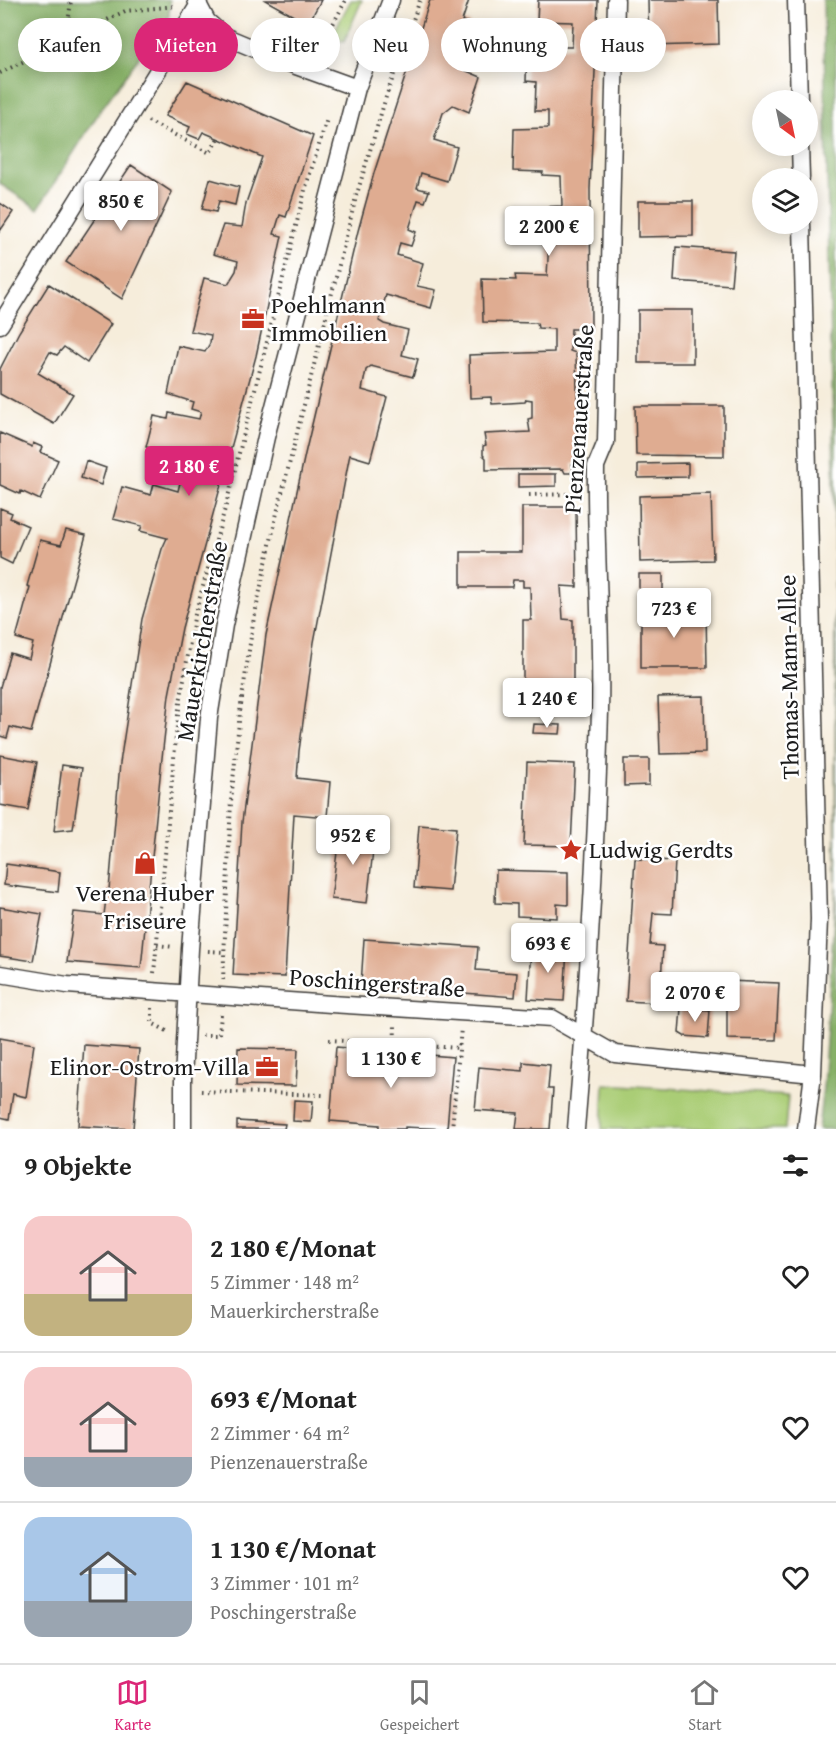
<!DOCTYPE html>
<html lang="de">
<meta charset="utf-8">
<style>
:root{--surface:#fff;--page:#f2f2f2;--text:#222;--muted:#767676;--line:#e0e0e0;--accent:#db2777}
body{margin:0;font-family:"Gentium Book Plus",serif;background:var(--page);color:var(--text);height:100vh;display:flex;flex-direction:column;font-size:22px;white-space:nowrap}
*{box-sizing:border-box;margin:0}
p{font-size:20px;color:var(--muted)}
.icon{flex:none;width:33px;height:33px;fill:none;stroke:currentColor;stroke-width:2;stroke-linecap:round;stroke-linejoin:round}
.map{position:relative;height:1129px;overflow:hidden}
.sheet{display:flex;flex-direction:column;background:var(--surface);flex:1}
.sheet>*{flex:none}
.top-card{position:absolute;left:18px;top:18px;width:801px;height:54px;display:flex;gap:12px}
.needle{width:39px;rotate:147deg}
.buttons{position:absolute;left:752px;top:90px;display:grid;gap:12px}
.buttons a{display:grid;place-items:center;width:66px;height:66px;border-radius:50%;background:var(--surface);box-shadow:0 3px 15px #0003;font-size:30px}
.price{position:absolute;translate:-50% -51px;padding:0 14px;border-radius:6px;background:#fff;color:#222;font-size:20px;line-height:39px;filter:drop-shadow(0 2px 3px #0008)}
.price::after{content:'';position:absolute;left:50%;top:36px;width:18px;height:14px;margin-left:-9px;background:inherit;clip-path:polygon(0 0,100% 0,50% 100%)}
.price.on{background:var(--accent);color:#fff}
ul{padding:0;list-style:none}
li{display:flex;align-items:center;gap:18px;height:150px;padding:0 24px}
li+li{border-top:2px solid var(--line)}
li span{display:grid;place-items:center;flex:none;width:168px;height:120px;border-radius:18px;color:#555}
li>.icon{margin-inline-start:auto}
span .icon{width:72px;height:72px;fill:#fffc;stroke-width:1}
li b{font-size:26px}
h2{display:flex;justify-content:space-between;align-items:center;height:72px;padding:0 24px;font-size:26px}
.chip{padding:0 21px;border-radius:27px;background:var(--surface);box-shadow:0 3px 15px #0003;font-size:21px;line-height:54px}
.chip.on{background:var(--accent);color:#fff}
.tab-bar{display:flex;justify-content:space-around;align-items:center;height:84px;border-top:2px solid var(--line);background:var(--surface);font-size:16px;color:var(--muted)}
.tab-bar a{display:grid;justify-items:center;gap:3px}
.tab-bar .on{color:var(--accent)}
.map>svg:first-child{display:block}
.green{fill:#aacd76;stroke:#637449;stroke-width:1.5}
.forest{fill:#87b067;stroke:#526642;stroke-width:1.5}
.building{fill:#dfac91}
.lines{fill:none;stroke-linecap:round;stroke-linejoin:round}
.street-casing{stroke:#3d3b39;stroke-width:19}
.path{stroke:#3d3b39;stroke-width:4;stroke-dasharray:1.5 4.5;stroke-linecap:butt}
.street{stroke:#fff;stroke-width:16}
.labels{text-anchor:middle;stroke-width:5;stroke-linejoin:round;paint-order:stroke}
.poi-label{font-size:24px;fill:#1c1c1c;stroke:#fff;text-anchor:start}
.street-label{font-size:24px;fill:#1c1c1c;stroke:#fff}
</style>
<div class="map">
<svg width="836" height="1129" viewBox="0 0 836 1129">
<rect width="100%" height="100%" fill="#fff"/>
<filter id="ink" filterUnits="userSpaceOnUse"><feTurbulence type="fractalNoise" baseFrequency=".0167" numOctaves="2"/><feDisplacementMap in="SourceGraphic" scale="12" xChannelSelector="R" yChannelSelector="G"/><feConvolveMatrix kernelMatrix="1 2 1 2 8 2 1 2 1" color-interpolation-filters="sRGB"/></filter>
<filter id="wash" filterUnits="userSpaceOnUse"><feTurbulence type="fractalNoise" baseFrequency=".008" numOctaves="4" result="noise"/><feDisplacementMap in="SourceGraphic" scale="24" xChannelSelector="R" yChannelSelector="G"/><feGaussianBlur stdDeviation="1.35" result="paint"/><feColorMatrix in="noise" values="0 0 0 0 0 0 0 0 0 0 0 0 0 0 0 0 0 1.4 0 .05"/><feComposite in="paint" operator="in"/></filter>
<g filter="url(#wash)">
<rect width="100%" height="100%" fill="#f6eddb"/>
<!-- green -->
<path class="green" d="M351,0h11l-18,42 -13,-5z
M604,1084l184,12 -3,33h-183z"/>
<!-- forest -->
<path class="forest" d="M0,0h170l-1,16 -69,95 -62,98 -38,-25z
M823,0h13v1129h-18l5,-42 13,-200 -2,-413z"/>
<g id="blocks">
<!-- building -->
<path class="building" d="M265,0h56l-13,24z
M430,0h39l-7,21 8,2 -6,15 -5,18 5,14 17,7 -12,35 -16,-7 -10,8 -9,27 23,7 -10,34 -26,-8 -4,15 12,3 -4,11 -7,-2 -9,29 7,3 -5,14 -11,-3 -3,12 26,8 -6,23 19,4 -5,18 -45,-13 -7,26 5,3 24,6 -6,25 16,4 -5,18 -42,-11 -5,4 -4,20 25,7 -17,64 -20,-6 -1,4 -35,183 -15,109 -2,27 33,4 -3,35 -33,-3 -9,163 -52,-2 9,-153 24,-187 39,-181 53,-223 16,-58z
M538,0h60l-8,189 1,140h-20l-1,22 6,2 3,111h-7l1,6 -2,3h-6l-2,-4 -77,1v-12l-3,-3v-9l3,-1 -2,-11 46,-2 -2,-13 4,-1v-18l-6,-1 -1,3 -33,2 -1,-7 -21,1 -1,-43 85,-3v-23l-16,-1 -1,-5 -54,-1 -1,-43 34,1 -1,-5 32,1 2,-36 -8,1v-34l21,-1 -1,-30 -19,-1 1,-3 -30,-1 1,-42 34,-1v-17h-13l1,-29 -10,-1 1,-33 24,1v-2h21l1,-25 -36,-1z
M648,0h70l1,44 -70,2z
M187,81l126,55 -27,81 -6,-2 -6,19 8,2 -26,120 -74,272 -13,67 -8,72 -20,201 -74,-6 7,-50 30,3 3,-25h2l11,-127 22,-144 20,-70 5,-11 -27,-7 2,-5 -29,-7 9,-32 29,8 3,-11 24,7 6,-25 -25,-5 3,-10 -16,-4 8,-31 14,3 1,-6 30,6 2,-7 -10,-3 2,-7 -25,-8 10,-48 27,6 5,-9 1,-8 -21,-4 14,-53 24,6 8,-13 2,-10 -25,-7 10,-29 19,2 4,-24 16,-46 -59,-25 -4,7 -12,-5 3,-7 -25,-11z
M131,165l41,27 -50,107 -56,-37z
M210,179l29,8 -4,18 -16,-4 -3,11 -14,-3z
M638,201h55v35l-55,1z
M0,203l13,9 -13,19z
M676,247l58,4 -3,34 -57,-4z
M49,284l62,40 -24,39 -23,-16 -7,8 -7,-3 -12,21 35,21 -19,30 -54,-30v-25l19,-37z
M638,310h55v53h-55z
M635,406h89v50l-88,-1z
M0,433l32,14 1,-4 9,4 -2,5 18,8 -18,40 -19,-9 -1,3 -20,-9z
M86,461l20,7 -5,17 -20,-7z
M688,463v14l-50,1v-14z
M518,474h38v12l-38,1z
M711,494l2,66 -73,2 -1,-66z
M522,507h54l1,80 -16,-1 2,33 10,1v93h-50v-93h8l-1,-33h-7v-7h-10l-1,7h-51v-35h61z
M0,508l12,5 -2,5 18,8 -16,38 -12,-6z
M66,530l20,5 -55,197 -21,-5 -3,11 -7,-2v-49l10,-34 19,6 4,-16 -17,-5 14,-51 -3,-1 13,-46 21,5z
M639,574h24v20h-24z
M706,610l1,58h-66v-57z
M704,696l1,57 -45,1 -2,-57z
M534,724l27,1 -1,9 -27,-1z
M0,755l37,7 -9,48 -28,-5z
M624,759h25v26l-25,1z
M527,762l48,2 -4,82 -47,-1z
M62,765l20,3 -9,61 -19,2z
M419,825l37,3 -6,63 -36,-3z
M340,829l35,4 -8,70 -36,-4z
M635,859l40,2 -3,53 -19,-1 -3,32 13,1 -3,57 -34,-2z
M6,864l54,8 -2,20 -54,-7z
M496,870l72,2v33l-11,-1v14l-40,-2v-12l-22,-1z
M0,907l42,7 -9,47 -33,-5z
M364,939l114,8 -2,23 41,3 -2,24 -154,-12z
M531,947l36,1 -3,53 -36,-2z
M727,981l52,2 -3,57 -49,-1z
M681,1008l29,2 -2,28 -24,-2 -5,-3z
M0,1038l34,6 -8,53 -13,-3 -4,25 -9,-2z
M84,1045l55,4 -6,80 -55,-3z
M336,1047l117,10 -6,72 -42,-2v2h-26v-4l-49,-4z
M238,1048l60,1 -2,37 -59,-1z
M523,1062l27,3 -2,24h5l-3,40h-34l2,-16 -43,-3 4,-43 44,4z
M294,1100l19,1 -2,21 -18,-1z
M237,1121l48,3 -1,5h-47z"/>
</g>
</g>
<g filter="url(#ink)">
<use href="#blocks" fill-opacity="0" stroke="#3d3b39" stroke-width="1.5"/>
<g class="lines">
<!-- street casing -->
<g class="street-casing">
<path id="street" d="M196,0l11,21 17,15 72,30 61,22
M796,0l3,100
M800,146l1,32
M802,224l17,695 -6,155 -7,55
M0,325l199,-321
M0,974l67,11 264,19 221,14 63,36 198,20
M183,1129v-50l7,-130 19,-231 15,-93 42,-188 91,-349 34,-88
M576,1129c12,-139 20,-278 24,-418 2,-81 -5,-163 -4,-245l10,-24 10,-442"/>
</g>
<!-- path -->
<path class="path" d="M66,40l5,-40
M322,55l-3,-5 27,-50
M0,73l125,-62 51,-5
M148,121l62,32 8,-15
M529,495l48,-1
M157,945l17,2
M208,951l17,1
M154,973l24,-258 16,-97 32,-113 79,-315 22,-71
M223,980l8,-179 9,-89 13,-89 23,-106 80,-320 30,-100 34,-97
M152,1008v15l15,8
M202,1035h17l2,-20
M329,1040l130,8
M394,1052l1,-26
M201,1091l123,4
M452,1129l9,-101"/>
<!-- street -->
<use href="#street" class="street"/>
</g>
</g>
<!-- icons -->
<defs>
<g id="office-bare" transform="scale(1.8)"><path d="M-6-3h4V-5.5h4V-3h4V5H-6ZM-1-4.5V-3h2v-1.5ZM-6 0V1H6V0Z" fill="#c8321e" stroke="#fff" stroke-width="2.5" paint-order="stroke"/></g>
<g id="sight-bare" transform="scale(1.8)"><path d="M0-6L1.8-2.2L6-1.7L2.9 1.2L3.7 5.4L0 3.3L-3.7 5.4L-2.9 1.2L-6-1.7L-1.8-2.2Z" fill="#c8321e" stroke="#fff" stroke-width="2.5" paint-order="stroke"/></g>
<g id="shop-bare" transform="scale(1.8)"><path d="M-5-2.5h2.3a2.7 3.5 0 0 1 5.4 0H5L5.5 6h-11ZM-1.5-2.5h3a1.5 2.3 0 0 0-3 0Z" fill="#c8321e" stroke="#fff" stroke-width="2.5" paint-order="stroke"/></g>
</defs>
<g fill-rule="evenodd">
<use href="#office-bare" x="253" y="319"/>
<use href="#sight-bare" x="571" y="850"/>
<use href="#shop-bare" x="145" y="863"/>
<use href="#office-bare" x="267" y="1067"/>
</g>
<g class="labels">
<!-- poi labels -->
<g class="poi-label">
<text x="271" y="313">Poehlmann<tspan x="271" dy="28">Immobilien</tspan></text>
<text x="589" y="858">Ludwig Gerdts</text>
<text x="145" y="901" text-anchor="middle">Verena Huber<tspan x="145" dy="28">Friseure</tspan></text>
<text x="249" y="1075" text-anchor="end">Elinor-Ostrom-Villa</text>
</g>
<!-- street labels -->
<g class="street-label">
<text transform="translate(579 419) rotate(-86)" y="8">Pienzenauerstraße</text>
<text transform="translate(202 641) rotate(-80)" y="8">Mauerkircherstraße</text>
<text transform="translate(789 677) rotate(-91)" y="8">Thomas-Mann-Allee</text>
<text transform="translate(377 983) rotate(4)" y="8">Poschingerstraße</text>
</g>
</g>
</svg>
<div class="buttons">
<a><svg class="needle" viewBox="-14 -14 28 28"><path d="M0-13l5 13h-10z" fill="#e53935"/><path d="M0 13l5-13h-10z" fill="#767676"/></svg></a>
<a><svg class="icon" aria-label="layers" viewBox="0 0 24 24"><path d="M12 4l9 5-9 5-9-5zM3 14l9 5 9-5"/></svg></a>
</div>
<b class="price" style="left:121px;top:232px">850 €</b>
<b class="price" style="left:549px;top:257px">2 200 €</b>
<b class="price on" style="left:189px;top:497px">2 180 €</b>
<b class="price" style="left:674px;top:639px">723 €</b>
<b class="price" style="left:547px;top:729px">1 240 €</b>
<b class="price" style="left:353px;top:866px">952 €</b>
<b class="price" style="left:548px;top:974px">693 €</b>
<b class="price" style="left:695px;top:1023px">2 070 €</b>
<b class="price" style="left:391px;top:1089px">1 130 €</b>
<div class="top-card">
<a class="chip">Kaufen</a>
<a class="chip on">Mieten</a>
<a class="chip">Filter</a>
<a class="chip">Neu</a>
<a class="chip">Wohnung</a>
<a class="chip">Haus</a>
</div>
</div>
<section class="sheet">
<h2>9 Objekte<svg class="icon" aria-label="filters" viewBox="0 0 24 24"><path d="M4 7h16M4 17h16"/><circle cx="9" cy="7" r="2"/><circle cx="15" cy="17" r="2"/></svg></h2>
<ul>
<li><span style="background:linear-gradient(#f6c9c9 65%,#c2b280 0)"><svg class="icon" aria-label="home" viewBox="0 0 24 24"><path d="M3 11l9-7 9 7M6 9v11h12V9"/></svg></span><div><b>2 180 €/Monat</b><p>5 Zimmer · 148 m²</p><p>Mauerkircherstraße</p></div><svg class="icon" aria-label="heart" viewBox="0 0 24 24"><path d="M12 20l-8-8c-3-5 5-10 8-4 3-6 11-1 8 4z"/></svg></li>
<li><span style="background:linear-gradient(#f6c9c9 75%,#9aa5b1 0)"><svg class="icon" aria-label="home" viewBox="0 0 24 24"><path d="M3 11l9-7 9 7M6 9v11h12V9"/></svg></span><div><b>693 €/Monat</b><p>2 Zimmer · 64 m²</p><p>Pienzenauerstraße</p></div><svg class="icon" aria-label="heart" viewBox="0 0 24 24"><path d="M12 20l-8-8c-3-5 5-10 8-4 3-6 11-1 8 4z"/></svg></li>
<li><span style="background:linear-gradient(#a9c7e8 70%,#9aa5b1 0)"><svg class="icon" aria-label="home" viewBox="0 0 24 24"><path d="M3 11l9-7 9 7M6 9v11h12V9"/></svg></span><div><b>1 130 €/Monat</b><p>3 Zimmer · 101 m²</p><p>Poschingerstraße</p></div><svg class="icon" aria-label="heart" viewBox="0 0 24 24"><path d="M12 20l-8-8c-3-5 5-10 8-4 3-6 11-1 8 4z"/></svg></li>
</ul>
</section>
<nav class="tab-bar">
<a class="on"><svg class="icon" aria-label="map" viewBox="0 0 24 24"><path d="M3 6l6-2 6 2 6-2v14l-6 2-6-2-6 2zM9 4v14M15 6v14"/></svg>Karte</a>
<a><svg class="icon" aria-label="saved" viewBox="0 0 24 24"><path d="M7 4h10v16l-5-4-5 4z"/></svg>Gespeichert</a>
<a><svg class="icon" aria-label="home" viewBox="0 0 24 24"><path d="M3 11l9-7 9 7M6 9v11h12V9"/></svg>Start</a>
</nav>
